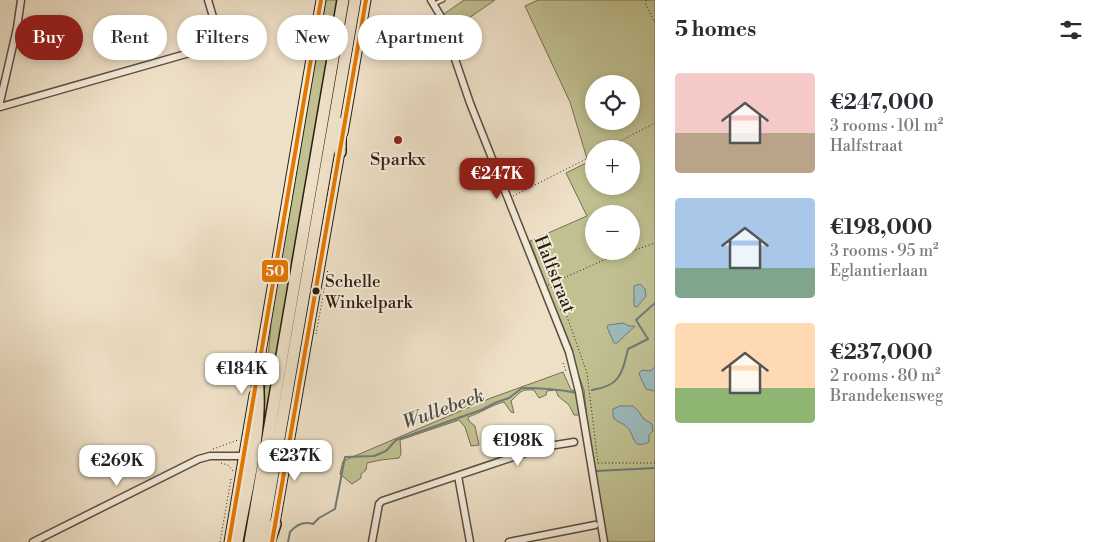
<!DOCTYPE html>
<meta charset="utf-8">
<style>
:root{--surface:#fff;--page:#f7f7f7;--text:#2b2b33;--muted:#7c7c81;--accent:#8f2418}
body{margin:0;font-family:"Libre Bodoni",serif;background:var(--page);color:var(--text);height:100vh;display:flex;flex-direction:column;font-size:19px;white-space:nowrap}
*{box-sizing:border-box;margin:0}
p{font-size:16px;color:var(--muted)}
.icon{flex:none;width:28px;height:28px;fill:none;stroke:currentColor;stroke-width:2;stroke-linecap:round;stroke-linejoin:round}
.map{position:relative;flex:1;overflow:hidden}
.sheet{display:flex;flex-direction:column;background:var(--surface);width:450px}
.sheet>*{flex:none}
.guide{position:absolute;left:15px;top:15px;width:475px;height:45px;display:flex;gap:10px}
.controls{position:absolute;left:585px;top:75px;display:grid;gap:10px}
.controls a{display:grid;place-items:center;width:55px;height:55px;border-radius:50%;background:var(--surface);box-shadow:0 2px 8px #0003;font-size:25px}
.price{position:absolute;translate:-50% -42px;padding:0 11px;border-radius:10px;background:#fff;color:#222;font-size:16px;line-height:32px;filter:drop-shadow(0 1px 2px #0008)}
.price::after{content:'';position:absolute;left:50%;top:30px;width:15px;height:11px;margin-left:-8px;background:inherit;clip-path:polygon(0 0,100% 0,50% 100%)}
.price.on{background:var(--accent);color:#fff}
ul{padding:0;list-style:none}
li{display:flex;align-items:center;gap:15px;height:125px;padding:0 20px}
li span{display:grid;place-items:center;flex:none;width:140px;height:100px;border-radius:5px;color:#555}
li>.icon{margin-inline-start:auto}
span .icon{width:60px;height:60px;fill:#fffc;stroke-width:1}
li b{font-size:21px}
h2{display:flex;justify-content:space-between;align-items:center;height:60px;padding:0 20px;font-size:21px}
.pill{padding:0 18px;border-radius:22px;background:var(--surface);box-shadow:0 2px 8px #0003;font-size:18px;line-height:45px}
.pill.on{background:var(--accent);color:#fff}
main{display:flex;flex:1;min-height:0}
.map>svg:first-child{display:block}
.green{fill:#c0c091;stroke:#746f52;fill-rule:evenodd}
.water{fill:#9cbbbd;stroke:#6e7c79}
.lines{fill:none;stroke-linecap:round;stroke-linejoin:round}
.stream{stroke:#6e7c79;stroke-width:2}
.lane-casing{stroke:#5a4e3f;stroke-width:5.5}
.street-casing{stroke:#5a4e3f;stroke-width:9}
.secondary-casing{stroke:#291e12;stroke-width:11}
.highway-casing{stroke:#291e12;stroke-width:14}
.path{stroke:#291e12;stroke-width:1;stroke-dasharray:1 2.5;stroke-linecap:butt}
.lane{stroke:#f4ebdb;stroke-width:3}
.street{stroke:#f4ebdb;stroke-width:6}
.secondary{stroke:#f4ebdb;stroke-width:9}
.highway{stroke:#eee0c7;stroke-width:11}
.bus-1-casing{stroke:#f4ebdb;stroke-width:8}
.bus-1{stroke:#e57801;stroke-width:4}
.poi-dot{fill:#8f2418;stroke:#f4ebdb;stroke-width:2}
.bus-dot{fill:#291e12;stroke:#f4ebdb;stroke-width:2}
.labels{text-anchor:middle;stroke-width:4;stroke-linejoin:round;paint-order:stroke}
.bus-label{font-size:17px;fill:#291e12;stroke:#f4ebdb;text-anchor:start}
.poi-label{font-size:18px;fill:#291e12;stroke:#f4ebdb}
.street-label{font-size:18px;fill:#291e12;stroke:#f4ebdb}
.water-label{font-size:19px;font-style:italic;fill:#4c4d45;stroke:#f4ebdb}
.line-badge{stroke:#f4ebdb;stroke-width:2}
.badge-label{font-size:14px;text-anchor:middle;font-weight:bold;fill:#fff}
</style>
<main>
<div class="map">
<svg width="655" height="542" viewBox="0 0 655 542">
<rect width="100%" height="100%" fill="#eee0c7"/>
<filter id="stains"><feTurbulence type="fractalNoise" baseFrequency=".004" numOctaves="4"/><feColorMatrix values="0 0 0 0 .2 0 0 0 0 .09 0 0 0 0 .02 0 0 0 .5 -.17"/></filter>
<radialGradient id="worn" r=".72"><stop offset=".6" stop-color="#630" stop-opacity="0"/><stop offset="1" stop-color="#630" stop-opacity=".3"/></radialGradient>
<!-- green -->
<path class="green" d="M325,0h13l-94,542h-4c13,-79 29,-159 32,-239z
M464,0h31l-45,31 -6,-17z
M538,0h117v542h-48l-20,-123 -3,-29 -54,-149 57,-25 -21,-43 22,-11 -18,-60 -45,-96zM594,84h37v37h-37zM594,149h37v37h-37zM594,214h37v37h-37z
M332,151h3l-57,332 -2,-1z
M563,372l8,18 6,1 3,24h-6l-5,-10 -11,-9 -2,-6 -9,1 -1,4 -7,3 -5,-8c-14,-1 -13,2 -23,11l3,12 -3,-1 -7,-10c-13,3 -23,11 -36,15l1,4 6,5 4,19 -8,1 -6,-19 -6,-7 -59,20 1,14 -2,4 -18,2 -14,3 -1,7 -5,4v4l-9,6 -12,-10 3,-13 148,-63z"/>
<!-- water -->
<path class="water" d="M640,284l5,5 1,7 -9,11 -3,-1v-20z
M623,323l6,3h6l-18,17h-3l-7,-16 1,-2z
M655,367v24l-9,-2c-2,-5 -6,-11 -7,-16l3,-3 8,1z
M620,406h13l6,6 5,7 8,5 1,7 -4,4v7c-18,9 -14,-8 -22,-15 -9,-8 -15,-3 -14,-18z"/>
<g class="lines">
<!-- stream -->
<path class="stream" d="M592,390c28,-4 30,-16 36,-41l20,-10 -12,-19 19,-17
M595,468l1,3 59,-3
M288,542l2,-10c6,-7 13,-11 23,-8l6,-6 16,-9 10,-52 29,-1 12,-5 10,-11 85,-30 16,-8 12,-4 13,-10c19,0 36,1 55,5"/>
<!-- lane casing -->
<g class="lane-casing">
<path id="lane" d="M434,4l9,-4"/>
</g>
<!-- street casing -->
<g class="street-casing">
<path id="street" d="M431,0l9,15 30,88 99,249 10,40 25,150
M0,102l17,-74 4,-28
M0,107l221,-63 -13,-44
M458,476l12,66
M33,542l166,-83 11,-3h34
M372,542l7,-38 3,-3 161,-54 31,-5
M509,542l86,-17"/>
</g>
<!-- secondary casing -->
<g class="secondary-casing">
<path id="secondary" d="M343,133l23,-133
M256,382l65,-382
M274,529l67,-383
M229,542l25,-147"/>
</g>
<!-- highway casing -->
<g class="highway-casing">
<path id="highway" d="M340,152v-29
M237,542c9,-53 26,-111 20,-165
M250,542l93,-542
M261,542l94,-542
M269,542l6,-18"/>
</g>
<!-- path -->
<path class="path" d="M646,0v5l9,18
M605,149l50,-26
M513,196l81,-41
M632,251l23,-8
M548,285l56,-25 27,-9
M551,287h3l10,21 23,65 11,90
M561,302l-1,7 5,4
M316,334l12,-65
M563,363l3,8
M213,449l25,-9
M221,463l7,2 5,6
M598,463h57
M220,542l11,-63"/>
<!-- lane -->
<use href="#lane" class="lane"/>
<!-- street -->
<use href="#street" class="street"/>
<!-- secondary -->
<use href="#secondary" class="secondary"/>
<!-- highway -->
<use href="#highway" class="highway"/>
<!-- bus-1 casing -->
<g class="bus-1-casing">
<path id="bus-1" d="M229,542l92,-542
M272,542l94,-542"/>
</g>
<!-- bus-1 -->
<use href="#bus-1" class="bus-1"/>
</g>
<!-- markers -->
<circle class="poi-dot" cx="398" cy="140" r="5"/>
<circle class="bus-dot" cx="316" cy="291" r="4.5"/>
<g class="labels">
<!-- bus labels -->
<g class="bus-label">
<text x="325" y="287">Schelle<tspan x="325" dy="21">Winkelpark</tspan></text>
</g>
<!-- poi labels -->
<g class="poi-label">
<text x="398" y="165">Sparkx</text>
</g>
<!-- street labels -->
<g class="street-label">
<text transform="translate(555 274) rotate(68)" y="6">Halfstraat</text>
</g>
<!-- water labels -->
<g class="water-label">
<text transform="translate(443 408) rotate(-20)" y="7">Wullebeek</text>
</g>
</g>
<rect class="line-badge" x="261" y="259" width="28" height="24" rx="5" fill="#e57801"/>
<g class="badge-label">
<text x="275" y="276">50</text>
</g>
<rect width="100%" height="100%" filter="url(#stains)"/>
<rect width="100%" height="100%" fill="url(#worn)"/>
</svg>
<div class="controls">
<a><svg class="icon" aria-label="locate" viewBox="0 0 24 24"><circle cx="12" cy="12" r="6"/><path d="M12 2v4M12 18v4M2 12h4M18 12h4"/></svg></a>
<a>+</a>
<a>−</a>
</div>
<b class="price on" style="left:497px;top:200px">€247K</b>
<b class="price" style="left:242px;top:395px">€184K</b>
<b class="price" style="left:518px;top:467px">€198K</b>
<b class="price" style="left:295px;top:482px">€237K</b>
<b class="price" style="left:117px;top:487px">€269K</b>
<div class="guide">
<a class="pill on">Buy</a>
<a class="pill">Rent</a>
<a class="pill">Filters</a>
<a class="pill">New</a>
<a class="pill">Apartment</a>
</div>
</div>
<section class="sheet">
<h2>5 homes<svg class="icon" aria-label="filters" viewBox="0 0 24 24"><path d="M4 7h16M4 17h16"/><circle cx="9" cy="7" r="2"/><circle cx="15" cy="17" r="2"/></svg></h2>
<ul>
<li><span style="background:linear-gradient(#f6c9c9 60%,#b9a48a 0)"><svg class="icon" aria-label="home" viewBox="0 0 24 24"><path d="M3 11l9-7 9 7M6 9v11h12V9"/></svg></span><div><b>€247,000</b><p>3 rooms · 101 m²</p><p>Halfstraat</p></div></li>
<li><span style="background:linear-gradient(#a9c7e8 70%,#7fa58c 0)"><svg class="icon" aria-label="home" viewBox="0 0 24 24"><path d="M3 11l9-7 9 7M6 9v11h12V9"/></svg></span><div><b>€198,000</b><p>3 rooms · 95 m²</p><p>Eglantierlaan</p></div></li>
<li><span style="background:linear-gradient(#ffd9b3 65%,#8fb573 0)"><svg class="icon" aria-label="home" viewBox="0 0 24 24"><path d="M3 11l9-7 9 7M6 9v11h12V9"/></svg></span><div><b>€237,000</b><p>2 rooms · 80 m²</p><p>Brandekensweg</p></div></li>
</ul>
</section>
</main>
